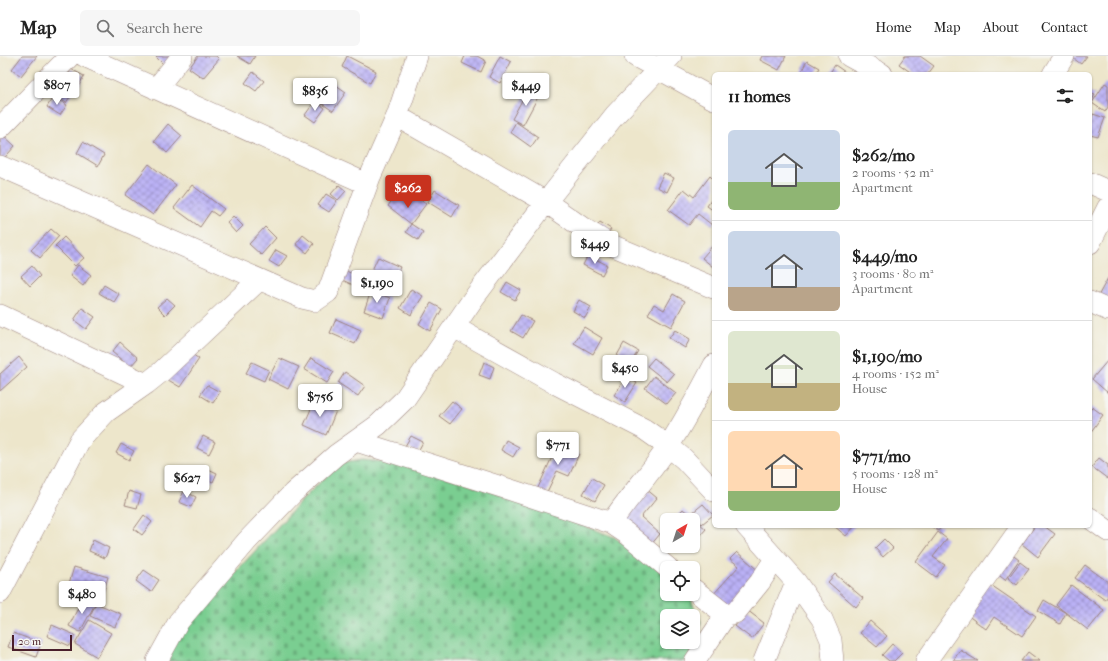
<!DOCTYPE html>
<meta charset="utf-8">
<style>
:root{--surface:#fff;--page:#f6f6f6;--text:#222;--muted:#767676;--line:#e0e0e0;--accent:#c8321e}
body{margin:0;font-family:"IM FELL French Canon",serif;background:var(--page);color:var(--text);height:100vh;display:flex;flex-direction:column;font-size:15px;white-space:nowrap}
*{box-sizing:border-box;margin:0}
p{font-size:13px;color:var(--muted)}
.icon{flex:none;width:22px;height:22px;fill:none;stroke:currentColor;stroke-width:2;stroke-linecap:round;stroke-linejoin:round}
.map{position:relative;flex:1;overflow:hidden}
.sheet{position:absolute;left:712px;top:16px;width:380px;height:456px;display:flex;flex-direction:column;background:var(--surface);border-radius:6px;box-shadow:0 1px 3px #0004}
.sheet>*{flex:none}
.needle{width:26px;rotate:39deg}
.buttons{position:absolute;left:660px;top:457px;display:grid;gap:8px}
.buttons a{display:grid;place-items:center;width:40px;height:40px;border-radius:6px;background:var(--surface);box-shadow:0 1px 3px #0004;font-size:20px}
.scale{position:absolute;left:12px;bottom:10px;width:60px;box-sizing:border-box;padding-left:4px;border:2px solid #4a1f2b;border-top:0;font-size:11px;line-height:14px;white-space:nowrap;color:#4a1f2b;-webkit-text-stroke:3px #f6f6f2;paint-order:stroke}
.price{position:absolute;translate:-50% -34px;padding:0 9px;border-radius:4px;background:#fff;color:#222;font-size:13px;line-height:26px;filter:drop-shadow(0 1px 2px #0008)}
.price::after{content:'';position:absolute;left:50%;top:24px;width:12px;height:9px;margin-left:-6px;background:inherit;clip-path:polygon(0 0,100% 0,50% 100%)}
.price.active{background:var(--accent);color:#fff}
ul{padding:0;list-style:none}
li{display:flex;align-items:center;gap:12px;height:100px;padding:0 16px}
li+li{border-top:1px solid var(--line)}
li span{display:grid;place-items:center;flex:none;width:112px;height:80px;border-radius:6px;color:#555}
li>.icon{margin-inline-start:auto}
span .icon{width:48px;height:48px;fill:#fffc;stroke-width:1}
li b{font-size:17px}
h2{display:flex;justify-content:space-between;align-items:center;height:48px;padding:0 16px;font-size:17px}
header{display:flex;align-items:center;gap:24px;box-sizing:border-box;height:56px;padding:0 20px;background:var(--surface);border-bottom:1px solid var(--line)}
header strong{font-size:19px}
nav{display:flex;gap:22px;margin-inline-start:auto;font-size:14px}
.search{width:280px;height:36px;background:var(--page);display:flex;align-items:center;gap:10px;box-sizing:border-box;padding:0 14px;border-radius:6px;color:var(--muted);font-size:15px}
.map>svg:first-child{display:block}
.cemetery{fill:url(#cemetery-stones);stroke:#62765e;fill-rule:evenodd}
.building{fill:url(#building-cross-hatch)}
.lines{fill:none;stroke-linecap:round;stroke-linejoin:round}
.minor-casing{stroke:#9c827b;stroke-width:22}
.minor{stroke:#fff;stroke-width:21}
</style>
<header>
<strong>Map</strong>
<div class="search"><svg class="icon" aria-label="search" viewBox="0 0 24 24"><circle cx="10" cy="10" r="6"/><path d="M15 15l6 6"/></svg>Search here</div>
<nav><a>Home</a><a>Map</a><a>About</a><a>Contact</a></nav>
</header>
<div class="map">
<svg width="1108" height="605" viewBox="0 0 1108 605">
<defs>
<pattern id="cemetery-stones" width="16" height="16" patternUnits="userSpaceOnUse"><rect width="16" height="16" fill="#7ace91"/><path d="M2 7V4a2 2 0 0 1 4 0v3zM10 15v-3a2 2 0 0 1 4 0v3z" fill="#6bb07d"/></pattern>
<pattern id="building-cross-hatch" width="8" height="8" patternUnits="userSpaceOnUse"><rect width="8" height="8" fill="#bab1f5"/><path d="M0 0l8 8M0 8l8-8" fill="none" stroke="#998fc7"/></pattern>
</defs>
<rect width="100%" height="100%" fill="#f6f6f2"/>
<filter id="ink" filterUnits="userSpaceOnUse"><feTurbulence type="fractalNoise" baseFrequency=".025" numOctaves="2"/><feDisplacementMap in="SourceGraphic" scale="8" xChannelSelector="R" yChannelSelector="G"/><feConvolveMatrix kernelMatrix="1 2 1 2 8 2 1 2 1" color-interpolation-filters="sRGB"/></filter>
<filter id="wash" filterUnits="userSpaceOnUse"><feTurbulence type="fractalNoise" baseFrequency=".012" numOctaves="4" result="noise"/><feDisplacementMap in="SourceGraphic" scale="16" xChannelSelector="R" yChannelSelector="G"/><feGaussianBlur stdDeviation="0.9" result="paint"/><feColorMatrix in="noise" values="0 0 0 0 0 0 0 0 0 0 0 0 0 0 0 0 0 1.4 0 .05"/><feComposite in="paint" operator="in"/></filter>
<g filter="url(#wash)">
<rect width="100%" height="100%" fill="#ede6cb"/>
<!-- cemetery -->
<path class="cemetery" d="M361,404l36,3 73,21 144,53 53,38v19h20l3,3 11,25 -13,39h-521l9,-21 39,-46 93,-100 31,-30zM667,560h26v26h-26z"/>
<g id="blocks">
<!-- building -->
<path class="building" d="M22,0h15l-16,20 -9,-7z
M157,0h19l-10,11 -10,-10z
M198,0h18l3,3 -16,19 -14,-10z
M237,0h18l-5,8z
M347,0l29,15 -6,12 -28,-16z
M465,0h12l9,5 -5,11 -19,-9z
M500,0l11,6 -11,21 -11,-6z
M762,0h24l-7,14 -19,-10z
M905,0h15l14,10 -6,8h-15l-14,-10z
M1070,0h17l-6,8z
M807,5l12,7 -4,6h-15z
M835,9l10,7 -1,2h-15z
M71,13l13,7 -7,13 -13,-7z
M253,16l11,9 -8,10 -11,-8z
M329,24l17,12 -13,19 -18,-12z
M60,27l13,9 -7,11 -13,-9z
M1105,27l3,2v22l-3,5 -13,-9z
M528,33l11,6 -16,30 -11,-6z
M1090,36l5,2 -5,11z
M53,41l14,8 -7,10 -13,-8z
M315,45l10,7 -10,14 -10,-7z
M1093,58l12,4 -7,19 -8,-2v-12z
M516,66l22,15 -7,10 -21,-15z
M168,68l14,12 -15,17 -13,-12z
M1,77l14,13 -15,17v-29z
M83,86l21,13 -6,11 -21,-13z
M149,108l27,21 -23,30 -28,-20z
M664,117l10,5 -7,14 -10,-5z
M710,120l4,4v16l-7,10 7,5v12l-2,2 -14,-11 -9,11 -21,-15 16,-21 10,8z
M192,129l32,24 -6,7 -7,-5 -11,16 -26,-19z
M339,129l7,6 -8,9 -7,-6z
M402,130l24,18 -15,20 12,8 -5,8 -12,-8 5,-8 -23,-18z
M435,134l24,15 -7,12 -24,-15z
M326,138l11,7 -8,11 -11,-7z
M233,160l10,10 -7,7 -9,-10z
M600,166l11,7 -9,13 -10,-7z
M265,171l11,11 -15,17 -12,-11z
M51,173l8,7 -19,22 -9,-8z
M303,179l11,9 -7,9 -11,-9z
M64,181l20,21 -9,8 -20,-20z
M714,188v23h-1l-11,-9z
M276,194l11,6 -8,11 -10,-6z
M588,199l19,10 -5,10 -19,-10z
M378,201l22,10 -6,14 -22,-11z
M78,209l13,10 -8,11 -13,-10z
M32,210l8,10 -10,10 -9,-10z
M342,213l15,7 -4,9 -15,-7z
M1108,222v27l-16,2z
M507,226l14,8 -6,10 -14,-8z
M104,229l15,9 -5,8 -15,-9z
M411,233l12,7 -12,19 -11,-7z
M371,235l19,7 -7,20 -19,-7z
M673,238l12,7 -14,26 -23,-13 6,-10 10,6z
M167,242l8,7 -10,10 -8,-8z
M579,244l12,7 -6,11 -12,-7z
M431,247l11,6 -12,22 -11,-7z
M82,252l13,9 -9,12 -12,-9z
M521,259l12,6 -10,17 -12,-7z
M336,263l25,11 -6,14 -25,-11z
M584,271l18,11 -9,16 -19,-11z
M675,274l15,9 -5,9 -16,-10z
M120,286l18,16 -8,9 -18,-15z
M624,287l14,8 -14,23 -13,-8z
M185,293l14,10 -19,28 -15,-9z
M19,301l8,10 -27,24v-17z
M279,302l20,9 -11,22 -20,-10z
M311,302l23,14 -7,11 -23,-14z
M654,302l20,16 -7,8 -20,-16z
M1108,304v33l-16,-14z
M252,306l17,8 -5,11 -18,-8z
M484,306l10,5 -4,12 -11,-4z
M345,316l20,14 -7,10 -20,-13z
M654,320l22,17 -9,11 -22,-16z
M626,321l11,6 -12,19 -11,-7z
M207,329l13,7 -7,11 -13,-8z
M452,345l10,8 -12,15 -11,-8z
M314,346l22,9 -10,24 -22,-10z
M1092,351l11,8 -13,18v-24z
M203,380l12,6 -6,12 -12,-6z
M411,380l12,6 -6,11 -12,-7z
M506,384l13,7 -6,10 -12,-7z
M121,388l13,7 -5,9 -13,-7z
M558,388l21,10 -10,22 -12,-5 -11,23 -9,-4z
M1099,402l9,7v14l-16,-12z
M202,410l15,7 -4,9 -15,-7z
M592,422l12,7 -9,16 -12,-7z
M645,432l12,10 -16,19 19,17 -10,12 -32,-26z
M129,435l12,4 -4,13 -12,-3z
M184,435l12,6 -5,10 -12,-5z
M703,448l10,11 -11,9 -10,-11z
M683,453l23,20 -13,15v-24h-20z
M144,459l8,7 -10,13 -8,-6z
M834,470h21l-9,10z
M931,470h11l-4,5z
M1035,470h9l11,8 -17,23 -16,-13z
M938,476l9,7 -14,18 12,8 -9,12 -20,-15z
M884,483l9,9 -10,9 -8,-9z
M93,484l16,8 -4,10 -16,-7z
M1006,494l13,10 -14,20 -14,-11z
M737,496l23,20 -35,39 -15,-13 29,-32 -9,-7z
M1020,506l9,7 -12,16 -9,-7z
M1085,509l23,17v14l-3,4 -30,-22z
M74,511l34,10 -7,23 -34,-10z
M144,514l15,10 -8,12 -15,-11z
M835,518l28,24 -7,9 -28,-25z
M985,525l51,35 -14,20 -28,-19 -8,12 -23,-17z
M1071,529l33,25 -16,20 -32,-25z
M83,542l12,6 -15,28 -11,-6z
M1044,544l22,13 -6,11 -22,-13z
M96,547l25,11 -6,13 -25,-11z
M747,554l17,13 -12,16 -17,-13z
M89,564l22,13 -14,24 -22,-13z
M870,565l17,15 -10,11 -17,-14z
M52,569l23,10 -5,11 -23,-10z
M13,577l28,10 -5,14 -28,-10z
M892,588l10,9 -8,8h-5l-7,-6z
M960,594l18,11h-25z
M1028,596l12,9h-19z"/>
</g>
</g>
<g filter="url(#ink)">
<use href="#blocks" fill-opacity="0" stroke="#9c827b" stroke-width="1"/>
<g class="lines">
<!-- minor casing -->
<g class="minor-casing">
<path id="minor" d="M84,0l283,128
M635,0l79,43
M849,0l33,18
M1053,18l11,-18
M156,33l26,-33
M397,60l149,86 37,26 26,16 105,44
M0,72l70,-72
M0,110l302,132 13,3 13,-9 42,-115 27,-61 20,-60
M1090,127l18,8
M1090,187l18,-36
M1090,246l18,8
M0,259l146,69
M454,271l100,56 90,46 24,17 16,13 30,32
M356,385l155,49 100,33 15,10 42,35
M1090,462l18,13
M611,467c18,-27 41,-51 58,-78 17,-26 31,-53 45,-80
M746,470l50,56 26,37 9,21 2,21
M693,533l33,26 -31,46
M0,537l80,-153 26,-28 40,-28 15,-12 98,-92
M726,559l9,-2 25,-31 15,-23
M157,605l22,-40 68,-80 46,-48 43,-38 42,-30 26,-25 69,-101 73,-97 69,-87 56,-59
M764,605l32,-79
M926,605l96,-135"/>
</g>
<!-- minor -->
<use href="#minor" class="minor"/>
</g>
</g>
</svg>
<div class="buttons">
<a><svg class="needle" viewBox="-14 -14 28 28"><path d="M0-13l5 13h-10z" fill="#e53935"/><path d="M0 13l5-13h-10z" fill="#767676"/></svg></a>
<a><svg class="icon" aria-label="locate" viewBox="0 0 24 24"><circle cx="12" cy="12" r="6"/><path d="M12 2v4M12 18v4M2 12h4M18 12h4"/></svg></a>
<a><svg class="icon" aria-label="layers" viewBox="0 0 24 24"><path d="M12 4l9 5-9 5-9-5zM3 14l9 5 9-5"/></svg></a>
</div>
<div class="scale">20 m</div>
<b class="price" style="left:57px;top:50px">$807</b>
<b class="price" style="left:526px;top:51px">$449</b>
<b class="price" style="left:315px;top:56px">$836</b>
<b class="price active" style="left:408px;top:153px">$262</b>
<b class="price" style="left:595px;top:209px">$449</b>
<b class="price" style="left:377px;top:248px">$1,190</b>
<b class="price" style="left:625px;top:333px">$450</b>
<b class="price" style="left:320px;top:362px">$756</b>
<b class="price" style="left:558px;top:410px">$771</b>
<b class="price" style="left:187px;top:443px">$627</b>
<b class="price" style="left:82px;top:559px">$480</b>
<section class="sheet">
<h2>11 homes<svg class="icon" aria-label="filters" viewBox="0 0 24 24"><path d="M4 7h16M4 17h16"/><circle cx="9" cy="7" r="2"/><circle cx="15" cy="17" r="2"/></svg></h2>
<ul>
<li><span style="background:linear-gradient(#c9d6e8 65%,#8fb573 0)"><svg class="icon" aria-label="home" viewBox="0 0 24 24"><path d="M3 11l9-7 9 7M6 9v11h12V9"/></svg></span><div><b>$262/mo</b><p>2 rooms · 52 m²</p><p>Apartment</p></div></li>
<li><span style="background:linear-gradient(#c9d6e8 70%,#b9a48a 0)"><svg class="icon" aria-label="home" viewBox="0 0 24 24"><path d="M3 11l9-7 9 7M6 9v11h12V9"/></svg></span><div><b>$449/mo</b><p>3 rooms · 80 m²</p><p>Apartment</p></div></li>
<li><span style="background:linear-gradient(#dfe7d0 65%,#c2b280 0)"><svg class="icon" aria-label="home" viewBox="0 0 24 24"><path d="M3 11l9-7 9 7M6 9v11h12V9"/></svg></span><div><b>$1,190/mo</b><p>4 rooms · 152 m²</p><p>House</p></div></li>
<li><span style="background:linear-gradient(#ffd9b3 75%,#8fb573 0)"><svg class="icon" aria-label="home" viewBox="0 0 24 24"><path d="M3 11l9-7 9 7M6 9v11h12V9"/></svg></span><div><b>$771/mo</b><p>5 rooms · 128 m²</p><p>House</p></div></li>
</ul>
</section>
</div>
